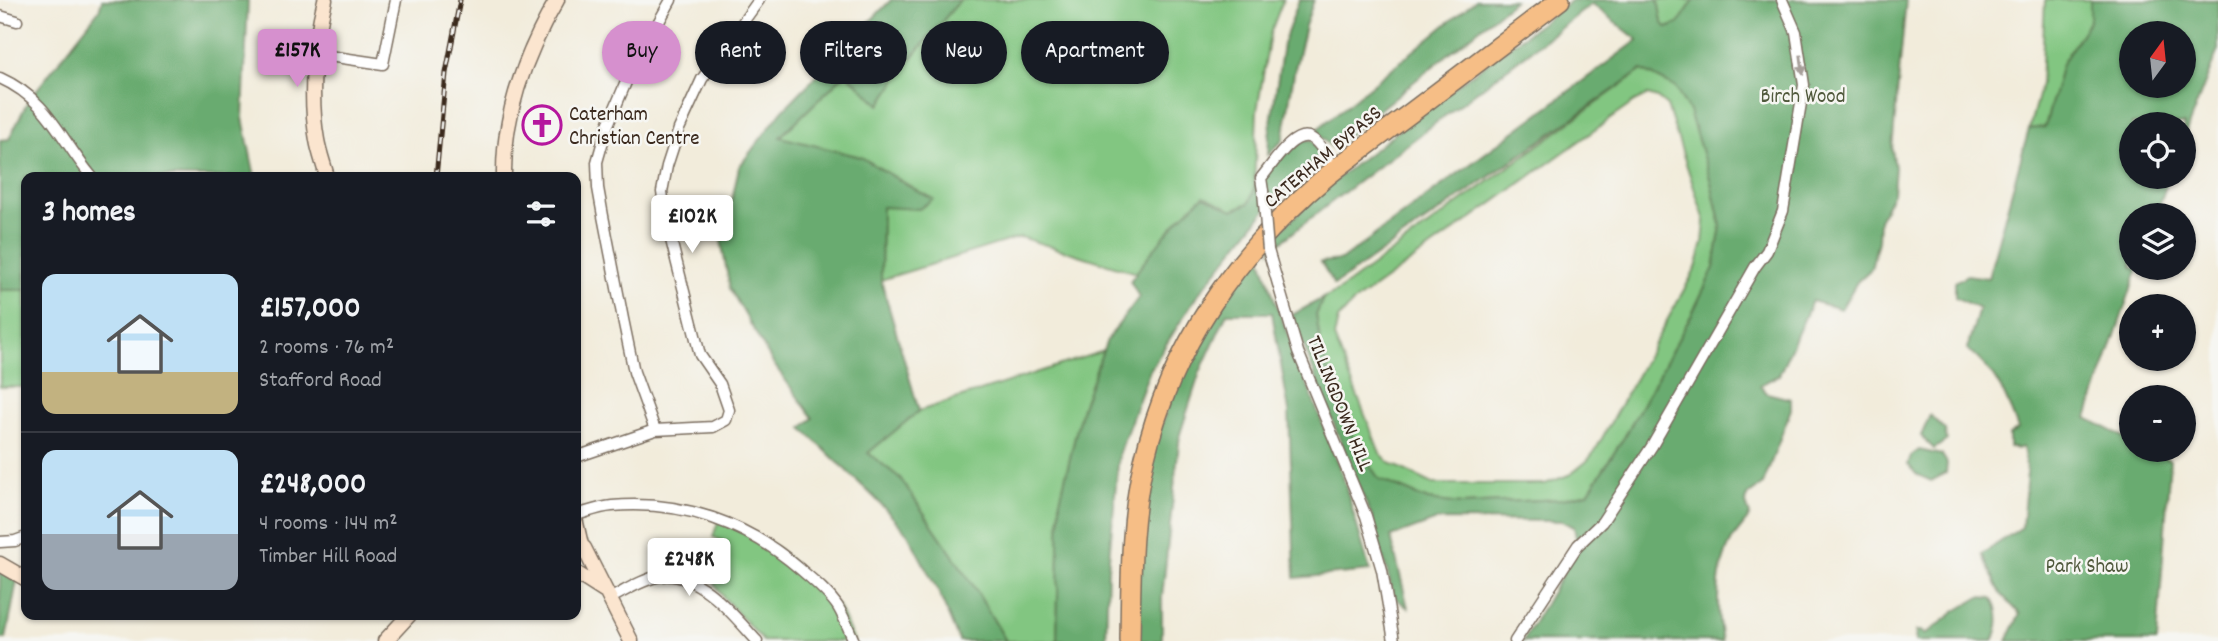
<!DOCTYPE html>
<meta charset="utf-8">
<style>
:root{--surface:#171b24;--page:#20242c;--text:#f1f3f6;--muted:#9ea1a6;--line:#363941;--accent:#d690ce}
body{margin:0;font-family:Dekko,sans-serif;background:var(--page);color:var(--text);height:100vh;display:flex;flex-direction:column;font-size:26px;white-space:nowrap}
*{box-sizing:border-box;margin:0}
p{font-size:23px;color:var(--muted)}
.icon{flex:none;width:38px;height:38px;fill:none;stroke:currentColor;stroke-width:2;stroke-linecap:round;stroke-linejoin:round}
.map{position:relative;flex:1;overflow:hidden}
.panel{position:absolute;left:21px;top:172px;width:560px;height:448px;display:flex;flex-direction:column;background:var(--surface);border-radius:14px;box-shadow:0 2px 5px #0004}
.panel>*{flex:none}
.hud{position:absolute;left:602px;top:21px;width:665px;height:63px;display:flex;gap:14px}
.needle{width:46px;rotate:15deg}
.tools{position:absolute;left:2119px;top:21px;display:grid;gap:14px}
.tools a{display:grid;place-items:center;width:77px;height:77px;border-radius:50%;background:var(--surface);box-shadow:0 2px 5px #0004;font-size:35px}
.price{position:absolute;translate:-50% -60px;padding:0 16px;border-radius:7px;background:#fff;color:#222;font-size:23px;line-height:46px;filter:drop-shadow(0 2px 4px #0008)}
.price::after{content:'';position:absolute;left:50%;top:42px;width:21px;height:16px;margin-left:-10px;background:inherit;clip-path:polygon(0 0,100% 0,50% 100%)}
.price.selected{background:var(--accent);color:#111}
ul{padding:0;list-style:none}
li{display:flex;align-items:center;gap:21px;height:175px;padding:0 21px}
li+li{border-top:2px solid var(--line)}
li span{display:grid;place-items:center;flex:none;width:196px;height:140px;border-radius:14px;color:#555}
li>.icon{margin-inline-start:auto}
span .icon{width:84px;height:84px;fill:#fffc;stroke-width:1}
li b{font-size:30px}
h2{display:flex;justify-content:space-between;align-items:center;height:84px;padding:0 21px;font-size:30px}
.chip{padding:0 24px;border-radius:32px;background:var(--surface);box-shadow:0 2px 5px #0004;font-size:24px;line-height:63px}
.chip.selected{background:var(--accent);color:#111}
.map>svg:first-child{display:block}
.green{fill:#82c681;stroke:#5e7850;stroke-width:2;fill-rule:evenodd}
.forest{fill:#69ab6f;stroke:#526a46;stroke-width:2;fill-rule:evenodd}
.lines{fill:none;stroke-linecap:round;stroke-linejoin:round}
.street-casing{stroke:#7b6e60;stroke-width:13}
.secondary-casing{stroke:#7b6e60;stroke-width:17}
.highway-casing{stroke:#7b6e60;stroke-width:22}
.street{stroke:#fff;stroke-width:10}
.secondary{stroke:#fbe5cf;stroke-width:14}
.highway{stroke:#f6be86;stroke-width:19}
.rail-casing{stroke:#3b2a1e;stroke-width:5}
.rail{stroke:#f6f6f2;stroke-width:2.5;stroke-dasharray:8;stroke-linecap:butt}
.street-bridge-casing{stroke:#7b6e60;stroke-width:13;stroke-linecap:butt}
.street-bridge{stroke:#fff;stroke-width:10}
.oneway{fill:#a79f9a}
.labels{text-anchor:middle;stroke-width:5;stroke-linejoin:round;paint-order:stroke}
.park-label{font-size:21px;fill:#50593c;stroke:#f6f6f2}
.poi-label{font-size:21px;fill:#3b2a1e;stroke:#f6f6f2;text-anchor:start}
.street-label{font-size:21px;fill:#3b2a1e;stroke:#f6f6f2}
</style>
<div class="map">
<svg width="2218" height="641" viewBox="0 0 2218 641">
<rect width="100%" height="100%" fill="#f6f6f2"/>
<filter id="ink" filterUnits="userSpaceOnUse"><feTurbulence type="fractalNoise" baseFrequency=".0143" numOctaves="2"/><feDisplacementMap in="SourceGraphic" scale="14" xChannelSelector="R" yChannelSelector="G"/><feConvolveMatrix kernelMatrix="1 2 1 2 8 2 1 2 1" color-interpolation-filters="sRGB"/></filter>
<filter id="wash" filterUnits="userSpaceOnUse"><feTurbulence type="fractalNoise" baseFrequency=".00686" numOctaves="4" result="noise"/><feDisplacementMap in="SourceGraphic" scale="28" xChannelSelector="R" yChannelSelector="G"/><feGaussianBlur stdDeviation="1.57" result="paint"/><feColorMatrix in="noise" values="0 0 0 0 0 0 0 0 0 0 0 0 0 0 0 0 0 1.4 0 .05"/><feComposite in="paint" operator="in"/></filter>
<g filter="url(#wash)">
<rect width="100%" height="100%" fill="#f2ecdb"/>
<!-- green -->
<path class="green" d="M960,0h323l-13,34 -13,77 -3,79 -5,13 -16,7 -93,64 -120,-37 -139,43 1,-74 37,3 13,-10 -71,-42 -81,-20 66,-64 35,31 25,-39z
M1658,0h36l-16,24 -12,4 -4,-6z
M2045,0h45v20l-28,44 -17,63 -16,2 12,-45z
M1642,70l33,17 14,24 22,71 10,44 -7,42 -23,48 -66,120 -37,57 -26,6 -100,5 -34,-4 -49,-21 -24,-36 -33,-89 -6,-39 7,-17 15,-7zM1648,95l9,3 10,8 38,115 -2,22 -7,25 -101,183 -8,10 -16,13 -26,10h-112l-43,-21 -10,-10 -46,-116 4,-18 15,-16 281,-201z
M0,290h26v97h-26z
M1103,351l-21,56 -22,94 -3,140h-51l-35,-59 -71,-104 -32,-25 51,-42z
M719,519l59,30 60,57 16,35h-91l-39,-43 -9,-14 13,-41 -15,-6z"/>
<!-- forest -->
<path class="forest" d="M102,0h146l-5,118 12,59h-229v113h-26v-150l9,-1 19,-38 71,-91z
M891,0h69l-54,65 -26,40 -34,-32 -66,64 81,20 49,30 23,12 -14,10 -37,-2 -1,73 38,131 -51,42 32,25 71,104 35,59h-47l-20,-48 -31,-59 -32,-35 -74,-71 11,-10 -40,-55 -43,-74 -9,-49 7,-21 11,-52 43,-56z
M1299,0h15l-9,26 -11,47 -11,67 -15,15 1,-19 14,-92z
M1476,0h39l-183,148 -17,-17z
M1572,0h86l4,22 5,6 11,-4 16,-24h212l-14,149 3,18 -2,26 -14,27 -1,21 -7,28 -14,13 -16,27 -29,-8 -33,74 -19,10 7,8 24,6v10l-28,75 -15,11 -3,6 5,14c-5,10 -14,17 -19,27 -16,30 -15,66 -9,99h-199l55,-93 -4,-21 -12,-6 -125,-1 -46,17 17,71 -14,-11 -22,-81 -16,-35 -64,-166 31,-17 -7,17 6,39 33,89 24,36 49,21 34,4 100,-5 26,-6 37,-57 66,-120 23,-48 7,-42 -10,-44 -22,-71 -14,-24 -33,-17 -308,215 -13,-23 20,-2 297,-220 -46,-36 -267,203 -54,43 4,-15 56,-52 121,-94z
M2090,0h128v50l-34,87v-13h-52v53h37l-13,38h-24v53h6l-51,150 44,23 1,9h17l21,10 -13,181h-150l13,-27 -19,-20 -19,-40 40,-27 5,-55 -4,-25 -6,2 -8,-2v-12l9,-6c-12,-34 -22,-57 -51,-80l12,-40 -24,-12v-15l12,-7 21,3 41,-149 16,-2 17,-63 28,-44zM2132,33h52v53h-52z
M1304,140h8l9,14 -46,44 -79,99 -46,73 -31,83 -11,116 -2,72h-49l3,-140 22,-94 25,-67 32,-43 -9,-16c22,-30 45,-62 74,-85l29,14 16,-7 12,-29z
M1259,252l17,52 67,173 27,94 -75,7 -6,-167 -17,-98h-45l-27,59 -20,62 -18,163v44h-27l7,-130 13,-67 19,-56 29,-62z
M1930,415l15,15 2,10 -13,9 -13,-13z
M1919,450l23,5 5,8 -1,10 -15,8 -15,-7 -8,-10 3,-8z
M0,571l17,10 -11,58h-6z
M1980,597l12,1c9,12 8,30 1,43h-78l1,-10h5l4,4 31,-24z"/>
</g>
<g filter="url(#ink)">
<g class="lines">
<!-- street casing -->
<g class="street-casing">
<path id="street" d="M0,16l17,5
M315,54l68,10 13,-64
M0,78c49,22 60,61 92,99
M1263,191l-2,-13c10,-11 32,-49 50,-40 8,4 13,14 18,21
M1268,250l30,102 68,164 16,54 12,71
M655,430l-21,-58 -11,-53 -20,-103 -5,-28 -1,-26 10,-35 22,-52 42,-75
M576,457l79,-27 58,-3 13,-7 3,-10 -9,-26 -20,-29 -33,-131 -5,-32 5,-26 12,-37 23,-50 57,-79
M576,515c11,-3 24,-8 36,-9 71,-6 135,17 188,63 13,11 29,24 38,38 6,10 11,23 16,34
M0,542l15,-1 11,-4
M609,599c16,-8 34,-20 51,-23 39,-6 74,40 97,65
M1515,641l63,-96 24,-23 50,-76 103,-179 12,-16 16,-40 21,-126 -8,-53 -14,-32"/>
</g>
<!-- secondary casing -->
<g class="secondary-casing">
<path id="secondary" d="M325,0c-11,44 -16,95 -8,140 2,12 7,25 10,37
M504,177c-1,-62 22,-124 53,-177
M576,523l5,22
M576,543l8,5 47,93
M0,564l26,15
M576,573l28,18
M385,641l25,-27"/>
</g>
<!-- highway casing -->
<g class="highway-casing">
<path id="highway" d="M1130,641c1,-60 0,-121 14,-180 26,-113 94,-211 183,-285 27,-22 57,-43 85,-64 49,-37 99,-75 148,-112"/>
</g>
<!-- street -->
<use href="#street" class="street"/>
<!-- secondary -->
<use href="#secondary" class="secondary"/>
<!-- highway -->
<use href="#highway" class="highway"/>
<!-- rail casing -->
<g class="rail-casing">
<path id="rail" d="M436,177l10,-104 14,-73"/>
</g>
<!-- rail -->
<use href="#rail" class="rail"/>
<!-- street-bridge casing -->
<g class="street-bridge-casing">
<path id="street-bridge" d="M1263,191l5,59"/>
</g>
<!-- street-bridge -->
<use href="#street-bridge" class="street-bridge"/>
</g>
<!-- one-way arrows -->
<defs><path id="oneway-solid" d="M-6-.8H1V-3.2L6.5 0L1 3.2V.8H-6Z" transform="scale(1.75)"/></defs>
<use class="oneway" href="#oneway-solid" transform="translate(1802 65) rotate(83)"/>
</g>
<!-- icons -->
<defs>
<g id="church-ring" transform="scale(2.0125)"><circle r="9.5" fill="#f6f6f2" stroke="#b5179e" stroke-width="1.5"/><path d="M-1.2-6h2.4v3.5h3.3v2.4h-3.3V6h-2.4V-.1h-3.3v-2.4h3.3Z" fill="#b5179e"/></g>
</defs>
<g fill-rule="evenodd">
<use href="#church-ring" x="542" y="125"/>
</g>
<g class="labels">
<!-- park labels -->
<g class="park-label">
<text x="1803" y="102">Birch Wood</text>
<text x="2087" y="572">Park Shaw</text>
</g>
<!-- poi labels -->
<g class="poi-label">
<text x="569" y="120">Caterham<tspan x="569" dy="24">Christian Centre</tspan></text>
</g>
<!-- street labels -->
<g class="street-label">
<text transform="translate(1322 156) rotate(-40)" y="7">CATERHAM BYPASS</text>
<text transform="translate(1341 403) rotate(68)" y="7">TILLINGDOWN HILL</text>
</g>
</g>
</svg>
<div class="tools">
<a><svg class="needle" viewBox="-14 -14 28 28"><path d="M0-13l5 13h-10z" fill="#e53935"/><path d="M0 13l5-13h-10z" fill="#9ea1a6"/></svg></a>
<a><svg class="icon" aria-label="locate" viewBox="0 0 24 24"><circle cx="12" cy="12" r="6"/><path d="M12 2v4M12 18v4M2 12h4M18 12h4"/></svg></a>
<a><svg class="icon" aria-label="layers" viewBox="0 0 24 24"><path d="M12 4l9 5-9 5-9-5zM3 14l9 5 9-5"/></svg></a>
<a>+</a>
<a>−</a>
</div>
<b class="price selected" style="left:297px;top:89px">£157K</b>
<b class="price" style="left:692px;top:255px">£102K</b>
<b class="price" style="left:689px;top:598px">£248K</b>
<div class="hud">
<a class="chip selected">Buy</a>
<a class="chip">Rent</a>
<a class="chip">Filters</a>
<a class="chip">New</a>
<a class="chip">Apartment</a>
</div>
<section class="panel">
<h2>3 homes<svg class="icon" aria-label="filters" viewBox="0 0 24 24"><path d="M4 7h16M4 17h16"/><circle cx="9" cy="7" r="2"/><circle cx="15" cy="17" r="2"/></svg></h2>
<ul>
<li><span style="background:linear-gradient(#bfe0f5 70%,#c2b280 0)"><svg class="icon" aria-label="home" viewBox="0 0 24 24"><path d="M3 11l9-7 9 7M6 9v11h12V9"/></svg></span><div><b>£157,000</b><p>2 rooms · 76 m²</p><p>Stafford Road</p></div></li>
<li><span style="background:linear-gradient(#bfe0f5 60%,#9aa5b1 0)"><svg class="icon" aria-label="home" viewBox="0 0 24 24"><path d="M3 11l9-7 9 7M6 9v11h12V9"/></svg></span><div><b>£248,000</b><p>4 rooms · 144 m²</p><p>Timber Hill Road</p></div></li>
</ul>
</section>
</div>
